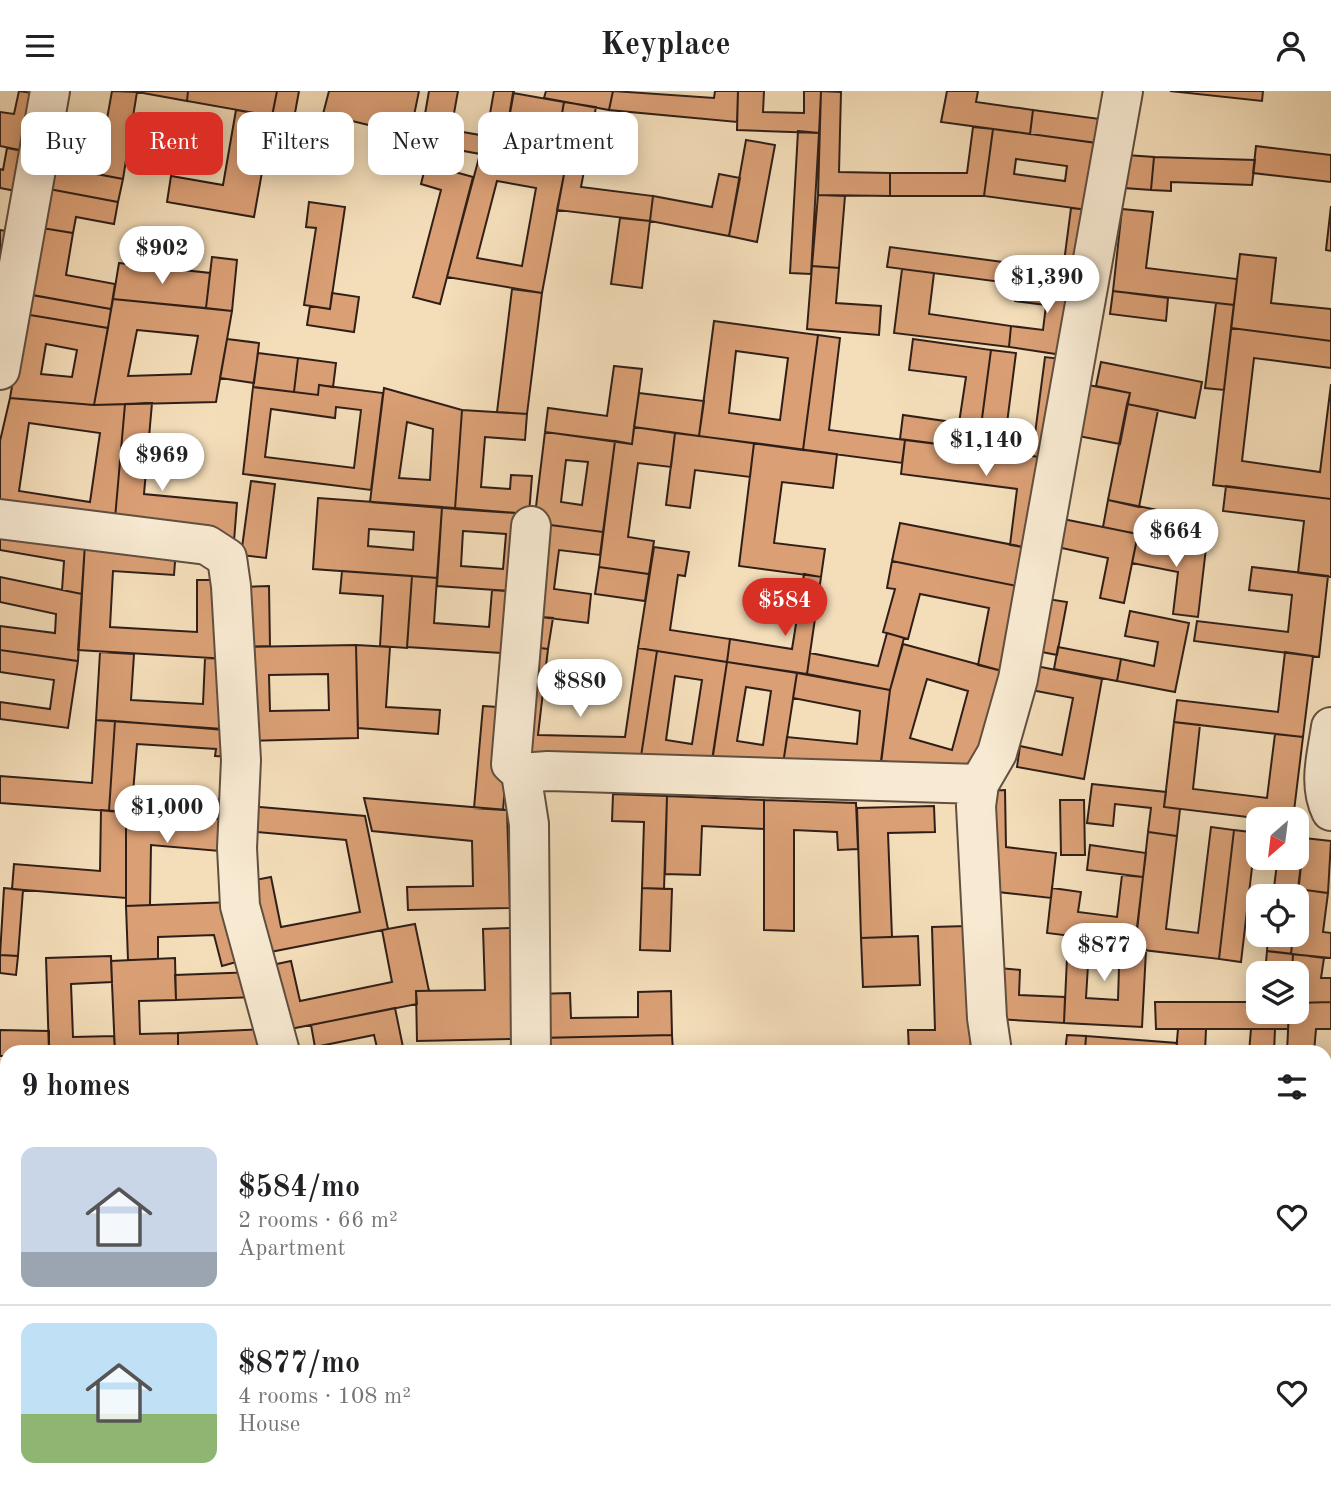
<!DOCTYPE html>
<meta charset="utf-8">
<style>
:root{--surface:#fff;--page:#f6f6f6;--text:#202124;--muted:#757577;--line:#e0e0e0;--accent:#d93025}
body{margin:0;font-family:"Old Standard TT",serif;background:var(--page);color:var(--text);height:100vh;display:flex;flex-direction:column;font-size:26px;white-space:nowrap}
*{box-sizing:border-box;margin:0}
p{font-size:23px;color:var(--muted)}
.icon{flex:none;width:38px;height:38px;fill:none;stroke:currentColor;stroke-width:2;stroke-linecap:round;stroke-linejoin:round}
.map{position:relative;flex:1;overflow:hidden}
.panel{position:absolute;left:0px;top:954px;width:1332px;height:450px;display:flex;flex-direction:column;background:var(--surface);border-radius:21px 21px 0 0;box-shadow:0 4px 18px #0003}
.panel>*{flex:none}
.hud{position:absolute;left:21px;top:21px;width:700px;height:63px;display:flex;gap:14px}
.needle{width:46px;rotate:208deg}
.controls{position:absolute;left:1246px;top:716px;display:grid;gap:14px}
.controls a{display:grid;place-items:center;width:63px;height:63px;border-radius:14px;background:var(--surface);box-shadow:0 4px 18px #0003;font-size:35px}
.price{position:absolute;translate:-50% -60px;padding:0 16px;border-radius:24px;background:#fff;color:#222;font-size:23px;line-height:46px;filter:drop-shadow(0 2px 4px #0008)}
.price::after{content:'';position:absolute;left:50%;top:42px;width:21px;height:16px;margin-left:-10px;background:inherit;clip-path:polygon(0 0,100% 0,50% 100%)}
.price.current{background:var(--accent);color:#fff}
ul{padding:0;list-style:none}
li{display:flex;align-items:center;gap:21px;height:175px;padding:0 21px}
li+li{border-top:2px solid var(--line)}
li span{display:grid;place-items:center;flex:none;width:196px;height:140px;border-radius:14px;color:#555}
li>.icon{margin-inline-start:auto}
span .icon{width:84px;height:84px;fill:#fffc;stroke-width:1}
li b{font-size:30px}
h2{display:flex;justify-content:space-between;align-items:center;height:84px;padding:0 21px;font-size:30px}
.tag{padding:0 24px;border-radius:14px;background:var(--surface);box-shadow:0 4px 18px #0003;font-size:24px;line-height:63px}
.tag.current{background:var(--accent);color:#fff}
header{display:flex;justify-content:space-between;align-items:center;height:91px;padding:0 21px;background:var(--surface);font-size:32px;font-weight:700}
.map>svg:first-child{display:block}
.building{fill:#da9f75;stroke:#301f18;stroke-width:2;fill-rule:evenodd}
.lines{fill:none;stroke-linecap:round;stroke-linejoin:round}
.minor-casing{stroke:#614f40;stroke-width:42}
.minor{stroke:#f8ead2;stroke-width:38}
</style>
<header><svg class="icon" aria-label="menu" viewBox="0 0 24 24"><path d="M4 6h16M4 12h16M4 18h16"/></svg>Keyplace<svg class="icon" aria-label="person" viewBox="0 0 24 24"><circle cx="12" cy="8" r="4"/><path d="M4 21q1-7 8-7t8 7"/></svg></header>
<div class="map">
<svg width="1331" height="1402" viewBox="0 0 1331 1402">
<rect width="100%" height="100%" fill="#f4deba"/>
<filter id="stains"><feTurbulence type="fractalNoise" baseFrequency=".00286" numOctaves="4"/><feColorMatrix values="0 0 0 0 .2 0 0 0 0 .09 0 0 0 0 .02 0 0 0 .5 -.17"/></filter>
<radialGradient id="worn" r=".72"><stop offset=".6" stop-color="#630" stop-opacity="0"/><stop offset="1" stop-color="#630" stop-opacity=".3"/></radialGradient>
<!-- building -->
<path class="building" d="M19,0l26,4 -11,58 -34,-7v-34l14,2z
M112,0l25,1 -14,87 -26,-5z
M132,0h56l-1,10z
M188,0h89l-5,25 -85,-15z
M277,0h22l-13,71 -22,-4z
M329,0h90l-9,44 -87,-21z
M429,0h29l-7,39 35,6 8,-45h20l-12,67 -82,-15z
M546,0h67l-4,19 -65,-12z
M613,0l101,7 1,-7h23l-1,31 -128,-12z
M738,0h26l-1,21 41,1v-22h17l-2,42 -82,-3z
M821,0l20,1 -2,80 51,1v23l-72,-1z
M947,0h31l-2,11 57,8 -3,24 -89,-12z
M1170,0h93l-1,10z
M513,2l51,9 -11,64 -51,-8z
M564,11l32,5 -15,80 72,9 -3,25 -93,-11 8,-41 -12,-3z
M236,19l36,6 -18,101 -87,-15 4,-26 52,9z
M1033,19l67,9 -3,24 -67,-9z
M973,36l20,2 -9,67h-94v-23h77z
M993,38l104,14 -9,67 -104,-14zM1016,68l51,7 -2,15 -51,-7z
M798,40l21,2 -8,141 -21,-1z
M746,49l29,5 -18,97 -28,-6z
M1256,55l75,9v27l-78,-9z
M7,57l27,5 -8,40 -26,-5v-19l3,1z
M480,63l85,15 -23,124 -95,-16zM497,90l39,7 -14,78 -45,-8z
M1126,64l28,2 -3,33 -27,-2z
M1154,66l101,3 -3,25 -81,-3v9l-20,-1z
M426,73l47,13 -33,127 -27,-7 28,-107 -20,-6z
M53,75l70,13 -5,23 -69,-13z
M719,83l21,4 -11,58 -79,-15 3,-25 59,11z
M49,98l69,13 -4,22 -38,-7 -3,16 -31,-5z
M818,104l27,1 -6,72 -27,-2z
M309,111l36,5 -15,102 -26,-4 12,-77 -10,-1z
M1331,115v45l-5,-1z
M1071,117l17,2 -9,73 -61,-7 -2,8 -129,-17 3,-20 173,23z
M1122,118l31,3 -7,56 91,11 -3,26 -121,-14z
M620,127l30,3 -8,67 -31,-4z
M42,137l31,5 -7,42 49,9 -4,25 -80,-14z
M0,139l18,3 -3,23 -15,-3z
M1240,163l36,4 -5,45 60,6v32l-100,-13z
M212,166l25,3 -5,51 -26,-3z
M119,172l91,10 -4,35 -93,-9z
M812,175l27,2 -3,35 45,3 -2,29 -72,-6z
M902,178l32,4 -5,41 82,12 -2,21 -115,-14z
M1018,185l61,7 -10,73 -60,-9 2,-21 32,4 3,-25 -31,-4z
M512,198l30,4 -15,121 -30,-2z
M1113,200l55,7 -2,23 -56,-7z
M332,202l27,4 -5,35 -47,-7 3,-19 20,3z
M27,203l84,15 -3,19 -84,-14z
M113,208l119,12 -16,91 -122,3zM137,239l61,6 -7,38 -63,2z
M1216,212l18,2 -10,85 -19,-2z
M24,223l84,14 -14,77 -84,-7zM46,253l31,6 -5,27 -31,-3z
M714,230l104,14 -15,115 -104,-14zM736,260l52,7 -8,62 -51,-7z
M1231,237l100,13v27l-77,-10 -12,103 78,11 11,-88v115l-118,-14z
M818,244l22,3 -11,92 76,10 -3,23 -99,-13z
M227,248l32,4 -5,40 -34,-5z
M913,248l78,11 -13,99 -78,-10 3,-24 56,8 7,-46 -57,-7z
M991,259l25,3 -10,78 29,3 10,-77 24,3 -14,99 -77,-10z
M258,262l40,5 -4,34 -41,-5z
M298,267l38,5 -3,24 -14,-2 -1,10 -24,-3z
M1101,271l101,20 -7,36 -68,-14 3,-11 -34,-7z
M614,275l28,3 -10,75 -87,-12 3,-24 59,8z
M1083,293l47,9 -10,51 -47,-9z
M319,294l64,8 -12,97 -128,-16 10,-87 65,8zM336,316l25,3 -7,58 -89,-11 6,-48 64,9z
M384,297l78,22 -7,99 -85,-7zM407,331l26,7 -3,51 -31,-2z
M639,302l65,8 -5,35 -65,-9z
M10,307l84,7 31,-1 -11,126 -114,-17v-72zM29,332l71,10 -10,69 -71,-11z
M152,312l-8,91 93,9 -3,38 -120,-11 11,-126z
M1127,313l31,6 -19,97 -31,-7z
M462,319l65,4 -2,26 -40,-3 -4,50 29,2 1,-14 21,1 -3,38 -74,-5z
M634,336l41,6 -4,34 -33,-4 -10,74 26,4 -5,33 -50,-7 16,-126 17,3z
M545,341l70,9 -12,91 -69,-9zM566,369l22,2 -6,43 -21,-3z
M675,342l79,10 -4,34 -55,-7 -5,38 -24,-3z
M905,349l142,18 -12,91 -25,-4 7,-56 -116,-15z
M754,352l83,11 -4,34 -51,-6 -8,61 51,6 -4,28 -82,-11z
M251,390l24,3 -9,74 -25,-3z
M1226,395l105,13v78l-33,-4 6,-52 -81,-10z
M318,407l124,9 -5,71 -124,-9zM369,438l45,3 -1,18 -45,-4z
M1108,409l94,19 -6,27 -93,-19z
M442,416l87,7 -5,78 -87,-6zM463,440l43,3 -3,35 -42,-3z
M1063,428l75,15 -14,69 -24,-5 8,-40 -51,-11z
M536,432l67,9 -3,23 -41,-5 -5,39 37,5 -3,29 -64,-8z
M900,432l129,25 -7,39 -130,-26z
M0,439l85,13 -3,51 -20,-4 2,-29 -64,-11z
M1138,443l68,14 -8,69 -25,-3 5,-42 -46,-9z
M85,452l91,6 -2,26 -61,-4 -3,56 87,5v-52h30l1,79 -150,-9z
M654,456l35,5 -4,24 -7,-1 -8,55 60,9 -3,23 -89,-14z
M892,470l130,26 -16,85 -28,-7 11,-57 -69,-14 -12,45 -25,-7 12,-43 -8,-1z
M599,476l50,7 -4,27 -50,-7z
M1252,476l76,9 -9,81 -125,-16 3,-20 91,11 4,-37 -43,-5z
M342,480l70,5 -5,72 -27,-2 3,-50 -43,-3z
M804,483l17,3 -14,97 -80,-12 3,-23 62,10z
M412,485l25,2 -3,45 55,4 3,-37 32,2 -4,62 -113,-7z
M0,486l82,17 -4,67 -78,-11v-24l55,7 1,-19 -56,-12z
M269,495l1,60 -30,1 -2,-60z
M1041,507l26,4 -10,53 -25,-5z
M1130,520l59,12 -14,69 -58,-11 4,-22 33,7 4,-24 -33,-6z
M529,525l24,2 -5,31 -23,-3z
M887,542l17,5 -14,52 -83,-16 3,-21 68,13z
M903,553l103,28 -27,102 -98,-13 9,-71zM927,588l41,12 -16,59 -42,-12z
M356,554l2,93 -116,3 -2,-94zM328,583l1,36 -59,1 -1,-36z
M356,554l34,2 -4,60 54,3 -2,24 -80,-6z
M525,555l23,3 -10,86 87,2 13,-89 19,3 -17,112 -127,-2z
M1058,556l63,12 -4,22 -63,-12z
M0,559l78,11 -10,67 -68,-9v-17l50,7 4,-29 -54,-8z
M657,560l70,11 -16,107 -71,-6zM675,585l27,4 -10,64 -26,-4z
M100,561l34,2 -3,46 72,4 2,-46 23,1 -5,70 -127,-9z
M1285,561l28,4 -10,81 -129,-15 3,-22 101,12z
M727,571l70,11 -14,91 -71,-4zM746,596l25,4 -8,54 -26,-4z
M1036,575l66,13 -18,100 -67,-12 3,-21 42,9 11,-57 -42,-8z
M797,582l93,17 -10,82 -97,-8 4,-27 70,7 3,-33 -67,-13z
M483,615l29,2 -9,102 -29,-2z
M96,629l19,1 -6,90 -109,-8v-27l92,7z
M115,630l122,10 -2,26 -20,-1 1,-7 -79,-5 -4,49 103,8 -2,19 -125,-9z
M1174,631l26,3 -7,64 74,9 8,-64 28,3 -10,82h-29l-100,-12z
M1092,693l74,8 -2,15 16,2 -3,27 -29,-4 3,-24 -36,-4 -2,22 -26,-3z
M1005,699l1,57 50,6 -5,45 -62,-7 -3,-100z
M613,703l54,2 -3,93 -22,-1 2,-66 -32,-1z
M667,705l97,4v29l-62,-3 -2,49 -35,-1z
M364,707l143,12 3,98 -102,2 -1,-23 66,-1 -1,-45 -100,-10z
M764,709l92,3 2,46 -20,1 -1,-18 -43,-2v101l-30,-1z
M1060,709h24l1,55h-24z
M248,715l117,10 23,113 -128,25 -15,-72 26,-5 10,50 79,-15 -14,-72 -100,-9z
M934,715l1,26 -47,1 4,104 -31,1 -4,-130z
M101,719l25,2v86l-114,-9 2,-25 86,7z
M126,721l108,8 -3,32 -80,-7 -1,60 -24,1z
M1211,736l23,3 -15,129 -84,-10 13,-117 29,4 -11,93 32,4z
M1234,739l24,3v24h39v-19h7l-7,65v-7h-24l4,-33 -24,-4 -12,103 -22,-3z
M1304,747l27,3 -3,52 -30,-4z
M1090,754l56,8 -3,24 -56,-7z
M1122,784l21,2 -8,67 -88,-11 5,-45 29,4 -3,20 39,5z
M4,797l19,2 -5,66 -18,-1z
M642,797l30,1 -2,62 -30,-1z
M1298,798l30,4 -5,39 8,1v25l-40,-4 2,-19h4z
M232,811l15,57 -25,7 -8,-31 -56,2v22l-30,1 -2,-54z
M415,833l14,67h-13l1,13 -137,27 -13,-65 24,-5 9,40 92,-19 -10,-52z
M967,835l4,126h-62l-1,-22h27l-3,-103z
M511,837l3,111 -97,2 -1,-50 69,-1 -2,-61z
M1268,844h25l-2,19 -24,-3z
M918,845l2,49 -57,2 -2,-49z
M1068,845l67,8v5l11,1 -4,77 -78,-4zM1088,874l31,2 -1,33 -32,-2z
M1267,860l26,3 -1,19h-27z
M1293,863l31,4 -3,20h10v24l-34,1v-30h-5z
M0,864l18,1 -2,19 -16,-2z
M111,865l1,26 -41,2 2,53 41,-1 1,16h-66l-3,-94z
M175,867l1,42 -37,1 1,33 38,-1v19h-63l-4,-91z
M999,877l21,2 -1,25 46,2 -1,26 -67,-4z
M257,881l1,25 -82,3 -1,-25z
M671,900l1,44 -134,3 -2,-44 34,-1 1,25 67,-1v-25z
M1155,911h103v9h31l-1,18h-132z
M1331,911v27h-15l-2,23h-27l2,-41h8v-8z
M395,917l9,44h-26l-4,-17 -59,12 -4,-22z
M266,938l1,23h-89v-19z
M1178,938h28l-1,23h-29z
M1251,938h24l-1,23h-25z
M0,939l49,1v21h-42v4h-7z
M672,944l1,17h-135v-14z
M1067,944l19,1 -1,16h-20z
M1086,945l91,7 -1,9h-91z
M855,959v2h-56z
M1325,1033l6,1v21h-6z
M0,1047h7v25l-7,-1z
M1325,1055h6v31h-6z
M0,1116h7v31l-7,-1z
M1325,1155l6,2v31l-6,-1z
M7,1167v26h-7v-25z
M1326,1187l5,1v88h-6z
M0,1279h7v25h-7z
M0,1304h7v66h-7z
M1325,1320h6v34l-6,-1z
M161,1396h44l-44,3z
M410,1396h64v6h-64z
M190,1397v5h-29v-3z"/>
<g class="lines">
<!-- minor casing -->
<g class="minor-casing">
<path id="minor" d="M0,279l50,-279
M0,428l207,26 20,13 4,28 10,174 -4,88 3,58 40,146
M1331,636c-4,28 -13,57 0,84
M521,682l-10,-9 20,-238
M531,961l-2,-228 -8,-51 27,-2 431,13
M992,961l-5,-34 -11,-212 3,-22 18,-31 21,-74 105,-588
M0,1154h7
M1325,1367h6
M311,1396v6
M773,1402l56,-6"/>
</g>
<!-- minor -->
<use href="#minor" class="minor"/>
</g>
<rect width="100%" height="100%" filter="url(#stains)"/>
<rect width="100%" height="100%" fill="url(#worn)"/>
</svg>
<div class="controls">
<a><svg class="needle" viewBox="-14 -14 28 28"><path d="M0-13l5 13h-10z" fill="#e53935"/><path d="M0 13l5-13h-10z" fill="#757577"/></svg></a>
<a><svg class="icon" aria-label="locate" viewBox="0 0 24 24"><circle cx="12" cy="12" r="6"/><path d="M12 2v4M12 18v4M2 12h4M18 12h4"/></svg></a>
<a><svg class="icon" aria-label="layers" viewBox="0 0 24 24"><path d="M12 4l9 5-9 5-9-5zM3 14l9 5 9-5"/></svg></a>
</div>
<b class="price" style="left:162px;top:195px">$902</b>
<b class="price" style="left:1047px;top:224px">$1,390</b>
<b class="price" style="left:986px;top:387px">$1,140</b>
<b class="price" style="left:162px;top:402px">$969</b>
<b class="price" style="left:1176px;top:478px">$664</b>
<b class="price current" style="left:785px;top:547px">$584</b>
<b class="price" style="left:580px;top:628px">$880</b>
<b class="price" style="left:167px;top:754px">$1,000</b>
<b class="price" style="left:1104px;top:892px">$877</b>
<div class="hud">
<a class="tag">Buy</a>
<a class="tag current">Rent</a>
<a class="tag">Filters</a>
<a class="tag">New</a>
<a class="tag">Apartment</a>
</div>
<section class="panel">
<h2>9 homes<svg class="icon" aria-label="filters" viewBox="0 0 24 24"><path d="M4 7h16M4 17h16"/><circle cx="9" cy="7" r="2"/><circle cx="15" cy="17" r="2"/></svg></h2>
<ul>
<li><span style="background:linear-gradient(#c9d6e8 75%,#9aa5b1 0)"><svg class="icon" aria-label="home" viewBox="0 0 24 24"><path d="M3 11l9-7 9 7M6 9v11h12V9"/></svg></span><div><b>$584/mo</b><p>2 rooms · 66 m²</p><p>Apartment</p></div><svg class="icon" aria-label="heart" viewBox="0 0 24 24"><path d="M12 20l-8-8c-3-5 5-10 8-4 3-6 11-1 8 4z"/></svg></li>
<li><span style="background:linear-gradient(#bfe0f5 65%,#8fb573 0)"><svg class="icon" aria-label="home" viewBox="0 0 24 24"><path d="M3 11l9-7 9 7M6 9v11h12V9"/></svg></span><div><b>$877/mo</b><p>4 rooms · 108 m²</p><p>House</p></div><svg class="icon" aria-label="heart" viewBox="0 0 24 24"><path d="M12 20l-8-8c-3-5 5-10 8-4 3-6 11-1 8 4z"/></svg></li>
</ul>
</section>
</div>
